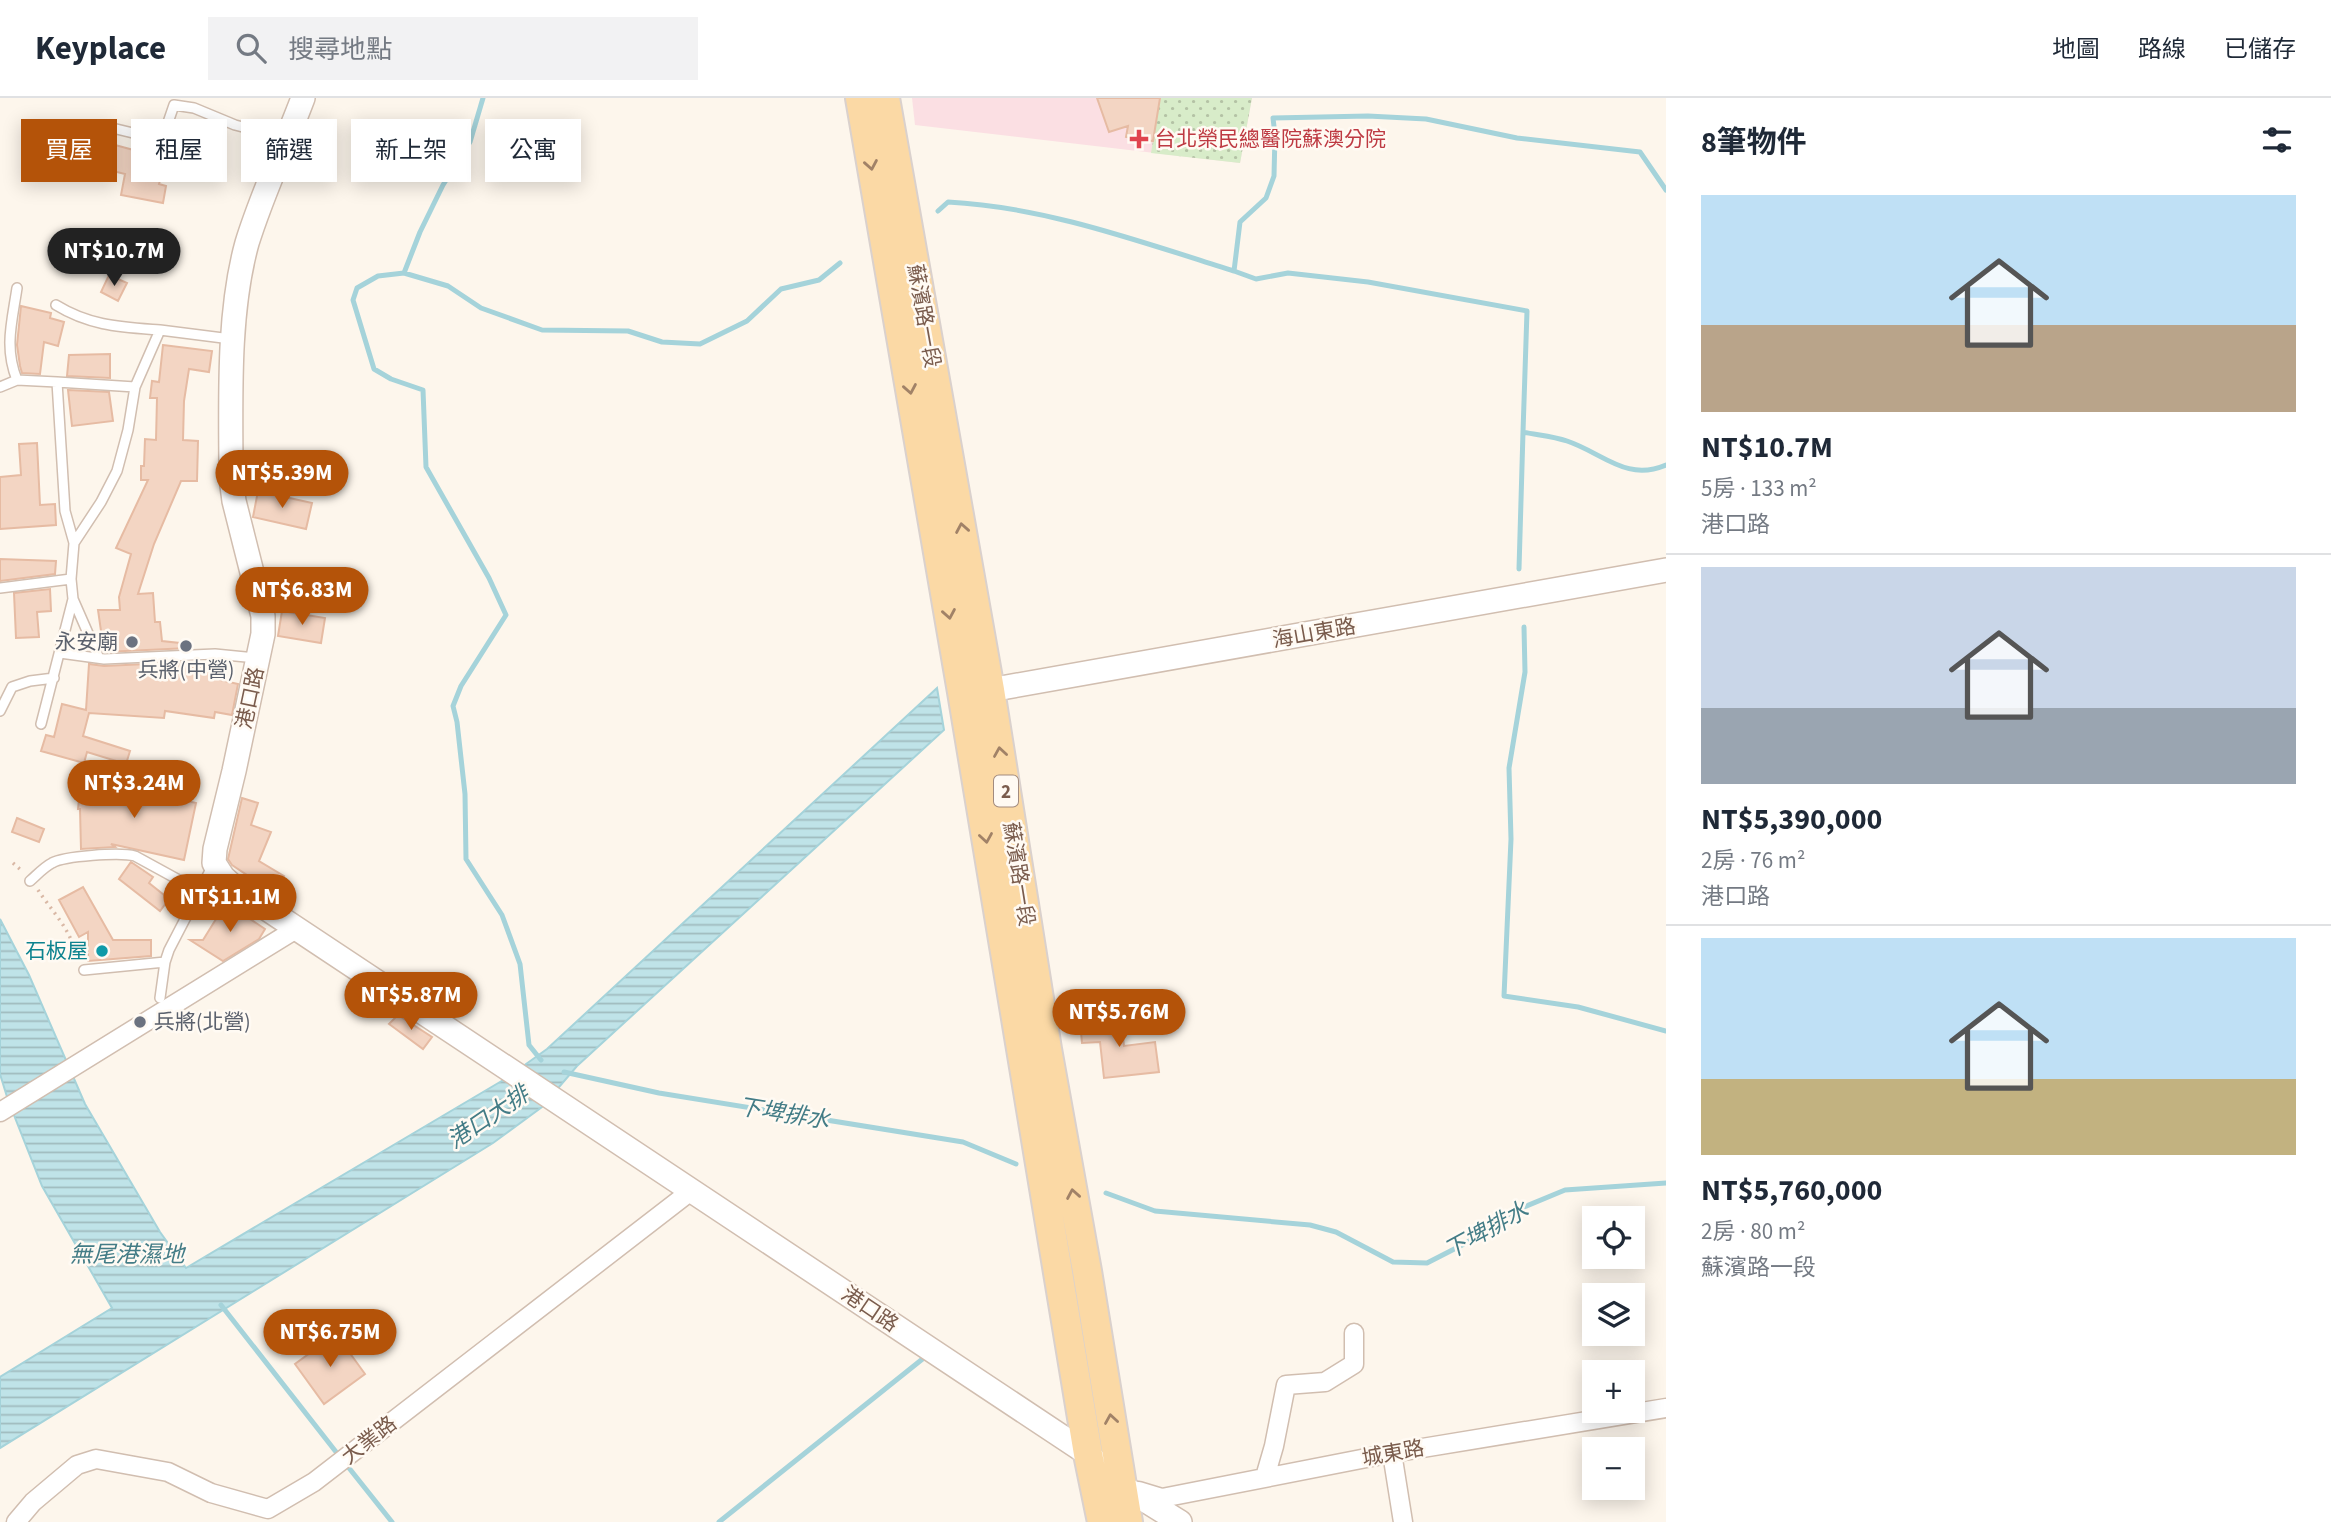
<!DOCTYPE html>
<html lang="zh-TW">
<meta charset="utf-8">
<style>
:root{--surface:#fff;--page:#f2f2f3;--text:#1f2937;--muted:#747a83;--line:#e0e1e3;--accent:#b45309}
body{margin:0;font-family:"Source Sans 3","Noto Sans TC",sans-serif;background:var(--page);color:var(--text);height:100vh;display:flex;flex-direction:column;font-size:26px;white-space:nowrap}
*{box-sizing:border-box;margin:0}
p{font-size:23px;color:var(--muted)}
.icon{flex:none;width:38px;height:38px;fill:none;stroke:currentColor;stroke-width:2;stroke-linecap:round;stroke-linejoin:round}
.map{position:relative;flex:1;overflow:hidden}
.drawer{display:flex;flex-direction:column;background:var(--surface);width:665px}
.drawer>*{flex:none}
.banner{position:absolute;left:21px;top:21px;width:665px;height:63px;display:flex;gap:14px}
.controls{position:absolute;left:1582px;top:1108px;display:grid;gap:14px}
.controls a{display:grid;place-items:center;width:63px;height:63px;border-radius:0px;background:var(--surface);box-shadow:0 4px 18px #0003;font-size:35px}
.price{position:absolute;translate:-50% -60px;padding:0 16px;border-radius:24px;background:var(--accent);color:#fff;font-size:23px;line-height:46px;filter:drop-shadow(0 2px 4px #0008)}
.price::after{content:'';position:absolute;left:50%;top:42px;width:21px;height:16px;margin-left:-10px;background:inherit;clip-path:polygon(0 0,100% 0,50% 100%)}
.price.on{background:#222;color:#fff}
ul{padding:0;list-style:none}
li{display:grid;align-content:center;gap:14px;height:371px;padding:0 35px}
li+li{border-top:2px solid var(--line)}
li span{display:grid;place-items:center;height:217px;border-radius:0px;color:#555}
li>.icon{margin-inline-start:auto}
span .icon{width:126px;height:126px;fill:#fffc;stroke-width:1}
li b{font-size:30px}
h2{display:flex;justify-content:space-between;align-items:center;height:84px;padding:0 35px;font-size:30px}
.chip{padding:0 24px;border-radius:0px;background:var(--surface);box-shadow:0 4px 18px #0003;font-size:24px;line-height:63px}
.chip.on{background:var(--accent);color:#fff}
header{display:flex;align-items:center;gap:42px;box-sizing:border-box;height:98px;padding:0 35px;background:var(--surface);border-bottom:2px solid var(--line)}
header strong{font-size:33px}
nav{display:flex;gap:38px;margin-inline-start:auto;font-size:24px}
.search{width:490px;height:63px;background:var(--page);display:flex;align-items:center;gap:18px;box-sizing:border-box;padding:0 24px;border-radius:0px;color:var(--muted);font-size:26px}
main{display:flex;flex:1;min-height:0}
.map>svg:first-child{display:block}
.medical{fill:#fbdfe3}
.grass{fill:url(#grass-dots)}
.water{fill:url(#water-rules);stroke:#a5d3da;stroke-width:2}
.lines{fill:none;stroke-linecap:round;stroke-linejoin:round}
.stream{stroke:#a5d3da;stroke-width:5}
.building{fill:#f3d5c3;stroke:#e6bba3;stroke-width:2}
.service-casing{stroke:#d1beb0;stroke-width:12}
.minor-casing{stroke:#d1beb0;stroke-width:21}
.tertiary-casing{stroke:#d1beb0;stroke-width:26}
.primary-casing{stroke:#dad1cd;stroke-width:32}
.path{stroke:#d9b8a5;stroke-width:3.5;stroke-dasharray:2 5;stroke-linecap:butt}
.service{stroke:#fff;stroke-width:9}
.minor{stroke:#fff;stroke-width:18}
.tertiary{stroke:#fff;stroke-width:23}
.primary{stroke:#fbd9a5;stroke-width:28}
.oneway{stroke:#a18267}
.health-dot{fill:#e0444e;stroke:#fffaf3;stroke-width:2.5}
.worship-dot{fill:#6b7280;stroke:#fffaf3;stroke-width:2.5}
.culture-dot{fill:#0f9aa8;stroke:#fffaf3;stroke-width:2.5}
.labels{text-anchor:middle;stroke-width:5;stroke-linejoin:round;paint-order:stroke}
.shield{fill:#fffaf3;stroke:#a28b7f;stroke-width:2}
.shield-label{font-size:19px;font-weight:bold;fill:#7a5c4d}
.health-label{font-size:21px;fill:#be3a42;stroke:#fffaf3;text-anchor:start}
.street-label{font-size:21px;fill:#7a5c4d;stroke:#fffaf3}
.worship-label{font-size:21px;fill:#5b616d;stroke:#fffaf3;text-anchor:end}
.culture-label{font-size:21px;fill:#0d838f;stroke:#fffaf3;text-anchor:end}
.water-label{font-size:23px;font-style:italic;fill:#437c86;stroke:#fffaf3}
</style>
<header>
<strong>Keyplace</strong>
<div class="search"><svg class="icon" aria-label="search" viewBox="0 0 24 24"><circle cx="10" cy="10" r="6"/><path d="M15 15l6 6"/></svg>搜尋地點</div>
<nav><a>地圖</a><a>路線</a><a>已儲存</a></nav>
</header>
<main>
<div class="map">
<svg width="1666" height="1424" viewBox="0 0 1666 1424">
<defs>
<pattern id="grass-dots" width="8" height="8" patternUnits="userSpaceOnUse" patternTransform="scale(1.75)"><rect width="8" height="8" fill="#d8ecc9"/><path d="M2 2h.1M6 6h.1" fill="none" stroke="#b4c2a5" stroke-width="1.8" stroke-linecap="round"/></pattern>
<pattern id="water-rules" width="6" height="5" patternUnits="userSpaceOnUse" patternTransform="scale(1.75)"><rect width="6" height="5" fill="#bfe3e8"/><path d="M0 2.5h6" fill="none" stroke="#a0bbbe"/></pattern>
</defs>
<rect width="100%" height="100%" fill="#fdf6ec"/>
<!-- medical -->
<path class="medical" d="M912,0h340l-12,65 -325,-38z"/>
<!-- grass -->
<path class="grass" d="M1160,0h92l-12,65 -89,-10z"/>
<!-- water -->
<path class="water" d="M937,590l7,42 -367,336 -35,41 -49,36 -493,305v-71l112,-69 -70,-122 -34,-86 -8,-26v-155l29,56 56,129 75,128 26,36 319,-189 42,-30z"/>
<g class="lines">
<!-- stream -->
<path class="stream" d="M938,113l10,-9c98,5 193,40 286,69l6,-49 26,-24 8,-22 1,-41 -2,-17 95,-2 58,3 91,19 123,14 26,38
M1234,173l22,8 32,-6 80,9 159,29 -4,121c14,3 30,4 44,9 36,12 59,41 99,24
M404,175l16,-41 23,-47 27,-43 13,-44
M1519,471l4,-137
M1524,529l1,45 -16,96 2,71 -7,157 74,11 88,24
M541,962l-12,-15 -9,-81 -18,-49 -36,-56 -1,-65 -8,-72 -4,-16 8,-20 45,-71 -17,-37 -63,-111 -3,-77 -32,-11 -17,-10 -21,-69 4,-12 21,-12 26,-3 44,13 33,22 61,22 86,1 34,11 38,2 47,-23 34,-32 38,-9 21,-17
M564,974l95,21 304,49 53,22
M1106,1095l49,18 155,14 26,7 57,30 34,1 39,-20 46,-31 53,-22 101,-7
M221,1207l119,152
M349,1370l43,54
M719,1424l206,-165"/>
</g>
<!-- building -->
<path class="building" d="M1097,0h63l-7,43 -27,-4 2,-11 -19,6z
M115,47l52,14 -8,25 7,2 -3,17 -42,-8 4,-21 -16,-4z
M109,177l18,8 -9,18 -17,-9z
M21,208l30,7 -1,5 14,4 -6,24 -14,-4 -4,32 -18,-1 -2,-7 -3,-21z
M163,247l49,6 -3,21 -20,-3 -5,32 -1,39 15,1 -1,40h-16l-27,63 -16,50 15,-1 2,29h5l2,19 27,3v4l-85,4 -6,-42h22l-1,-13 12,-43 -15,-6 32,-68h-7v-14h3l1,-27 11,1 1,-42h-7l2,-17 7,1z
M110,256v24l-43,-2 2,-21z
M68,292l41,2 4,29 -41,5z
M37,345l3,62 15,-1 1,21 -56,4v-52l21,-2 -2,-31z
M258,393l54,12 -6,26 -53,-12z
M0,461l56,2 -1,13 -55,7z
M50,491l1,22 -14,1 2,25 -23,1 -2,-45z
M282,513l43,7 -4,25 -43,-7z
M190,564v5l31,4 -1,9 18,4 -6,31 -17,-3 -1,6 -49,-7 -1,7 -75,-5 -6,23 47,15 -4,13 -39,-12 -3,11 -43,-12 5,-16 8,2 8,-33 24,6 3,-46 15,2z
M81,682l42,6 73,17 -12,57 -73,-16 4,3 -34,2 -1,-40h-2z
M242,700l16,5 -7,22 20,7 -12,29 25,15 -10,17 -42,-28 -4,-6z
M17,720l27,11 -5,13 -27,-10z
M131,764l22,15 -4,6 20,16 -9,12 -41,-32z
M83,789l30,53h38v16l-63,5v-29l-9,5 -20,-37z
M226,805l39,26 -6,10 -36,22 -33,-21h13z
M398,917l34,22 -9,12 -34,-25z
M1121,920l3,28 31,-4 4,30 -55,6 -4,-36 -18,1 -2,-22z
M336,1236l29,40 -41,30 -29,-40z"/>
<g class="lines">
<!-- service casing -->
<g class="service-casing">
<path id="service" d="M104,28l58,14 12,-35 20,3 41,17 51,13
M17,190c-5,34 -13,59 0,92l40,2
M56,207c34,21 65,22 104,25
M0,289l17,-7
M74,445l-9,-32 -8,-129 78,5
M0,490l71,-9
M60,555l44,6 111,-5 42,4
M98,558l-25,-57 -2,-20 3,-36 27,-41 16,-31 11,-41 7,-43 25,-57 71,9
M0,613l12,-24 18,-6 24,-3
M41,626l32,-125
M30,783c7,-6 14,-14 22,-18 12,-7 68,-11 83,-7l64,35
M84,872l81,-8
M160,900l5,-36 4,-12 44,-85"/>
</g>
<!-- minor casing -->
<g class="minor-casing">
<path id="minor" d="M0,1014l296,-183
M1392,1355l11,69
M1265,1379l9,-31 12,-61 39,-3 29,-18v-31
M1139,1393l23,7 230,-45 274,-45
M16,1424l17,-20 44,-37 19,-6 72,13 43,21 57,16 46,-27 377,-291"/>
</g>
<!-- tertiary casing -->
<g class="tertiary-casing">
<path id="tertiary" d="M303,0c-18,48 -41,96 -56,145 -20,72 -16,161 -16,235l3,23 29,115v18l-29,137 -19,78 -1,14 9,14 11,10 854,567 34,32 58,36
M972,593l18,-1 676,-120"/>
</g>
<!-- primary casing -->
<g class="primary-casing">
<path id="primary" d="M860,0l102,594 126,762 14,68
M885,0l105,592 57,359 40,222 41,251"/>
</g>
<!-- path -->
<path class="path" d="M13,765l9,8
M38,792c11,17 29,36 35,55 2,6 0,12 2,17"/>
<!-- service -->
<use href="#service" class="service"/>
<!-- minor -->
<use href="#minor" class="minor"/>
<!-- tertiary -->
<use href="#tertiary" class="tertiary"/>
<!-- primary -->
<use href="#primary" class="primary"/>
</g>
<!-- one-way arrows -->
<defs><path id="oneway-chevron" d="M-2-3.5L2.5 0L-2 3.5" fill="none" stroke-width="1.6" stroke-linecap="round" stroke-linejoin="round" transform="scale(1.75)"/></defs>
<g class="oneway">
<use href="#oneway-chevron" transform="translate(871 67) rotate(80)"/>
<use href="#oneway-chevron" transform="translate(910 291) rotate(80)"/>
<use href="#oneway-chevron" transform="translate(962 430) rotate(-100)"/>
<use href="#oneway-chevron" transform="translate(949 516) rotate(80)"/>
<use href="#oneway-chevron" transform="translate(1000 654) rotate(-99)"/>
<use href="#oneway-chevron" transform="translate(986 740) rotate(81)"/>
<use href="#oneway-chevron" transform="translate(1073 1096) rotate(-100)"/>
<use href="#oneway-chevron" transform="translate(1111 1321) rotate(-99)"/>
</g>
<!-- markers -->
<path class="health-dot" d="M1135.5 30.5h7v7h7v7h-7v7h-7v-7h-7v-7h7z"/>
<g class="worship-dot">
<circle cx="132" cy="544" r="7"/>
<circle cx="186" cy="548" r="7"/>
<circle cx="140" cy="924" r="7"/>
</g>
<circle class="culture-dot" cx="102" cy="853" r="7"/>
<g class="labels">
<!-- shield labels -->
<rect class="shield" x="994" y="677.5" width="24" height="31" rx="5"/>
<g class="shield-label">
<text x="1006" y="700">2</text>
</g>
<!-- health labels -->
<g class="health-label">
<text x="1155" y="48">台北榮民總醫院蘇澳分院</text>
</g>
<!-- street labels -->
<g class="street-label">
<text transform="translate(924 218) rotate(80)" y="7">蘇濱路一段</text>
<text transform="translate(1314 535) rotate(-10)" y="7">海山東路</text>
<text transform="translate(250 600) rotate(-78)" y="7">港口路</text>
<text transform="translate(1019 776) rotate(81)" y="7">蘇濱路一段</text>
<text transform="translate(870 1211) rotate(34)" y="7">港口路</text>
<text transform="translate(369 1342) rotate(-38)" y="7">大業路</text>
<text transform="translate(1393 1355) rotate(-10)" y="7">城東路</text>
</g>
<!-- worship labels -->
<g class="worship-label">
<text x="118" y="551">永安廟</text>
<text x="186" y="579" text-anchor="middle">兵將(中營)</text>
<text x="154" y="931" text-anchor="start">兵將(北營)</text>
</g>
<!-- culture labels -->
<g class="culture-label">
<text x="88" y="860">石板屋</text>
</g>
<!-- water labels -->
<g class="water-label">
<text transform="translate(784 1015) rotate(9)" y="8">下埤排水</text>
<text transform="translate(488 1019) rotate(-34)" y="8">港口大排</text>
<text transform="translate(1486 1132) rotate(-29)" y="8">下埤排水</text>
<text x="127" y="1164">無尾港濕地</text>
</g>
</g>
</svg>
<div class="controls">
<a><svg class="icon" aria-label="locate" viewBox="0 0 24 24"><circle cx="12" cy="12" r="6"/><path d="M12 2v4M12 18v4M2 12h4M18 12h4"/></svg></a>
<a><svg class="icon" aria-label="layers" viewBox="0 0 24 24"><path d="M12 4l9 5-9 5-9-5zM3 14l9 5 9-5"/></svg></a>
<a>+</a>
<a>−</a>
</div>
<b class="price on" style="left:114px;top:190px">NT$10.7M</b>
<b class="price" style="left:282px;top:412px">NT$5.39M</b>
<b class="price" style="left:302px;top:529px">NT$6.83M</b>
<b class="price" style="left:134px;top:722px">NT$3.24M</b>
<b class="price" style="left:230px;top:836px">NT$11.1M</b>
<b class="price" style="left:411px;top:934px">NT$5.87M</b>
<b class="price" style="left:1119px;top:951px">NT$5.76M</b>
<b class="price" style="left:330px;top:1271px">NT$6.75M</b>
<div class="banner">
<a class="chip on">買屋</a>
<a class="chip">租屋</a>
<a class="chip">篩選</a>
<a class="chip">新上架</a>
<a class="chip">公寓</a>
</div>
</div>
<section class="drawer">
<h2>8筆物件<svg class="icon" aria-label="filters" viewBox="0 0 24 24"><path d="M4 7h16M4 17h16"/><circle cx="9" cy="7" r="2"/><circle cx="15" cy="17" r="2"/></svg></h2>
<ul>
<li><span style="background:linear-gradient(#bfe0f5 60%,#b9a48a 0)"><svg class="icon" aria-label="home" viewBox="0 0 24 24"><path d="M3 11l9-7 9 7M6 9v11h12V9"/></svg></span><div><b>NT$10.7M</b><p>5房 · 133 m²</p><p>港口路</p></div></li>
<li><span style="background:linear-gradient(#c9d6e8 65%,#9aa5b1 0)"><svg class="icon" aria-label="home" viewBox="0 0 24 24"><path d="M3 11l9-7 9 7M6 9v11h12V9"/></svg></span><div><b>NT$5,390,000</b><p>2房 · 76 m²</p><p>港口路</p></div></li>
<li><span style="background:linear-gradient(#bfe0f5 65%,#c2b280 0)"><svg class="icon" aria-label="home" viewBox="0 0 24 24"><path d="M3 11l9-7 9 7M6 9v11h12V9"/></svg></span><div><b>NT$5,760,000</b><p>2房 · 80 m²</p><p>蘇濱路一段</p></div></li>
</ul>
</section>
</main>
